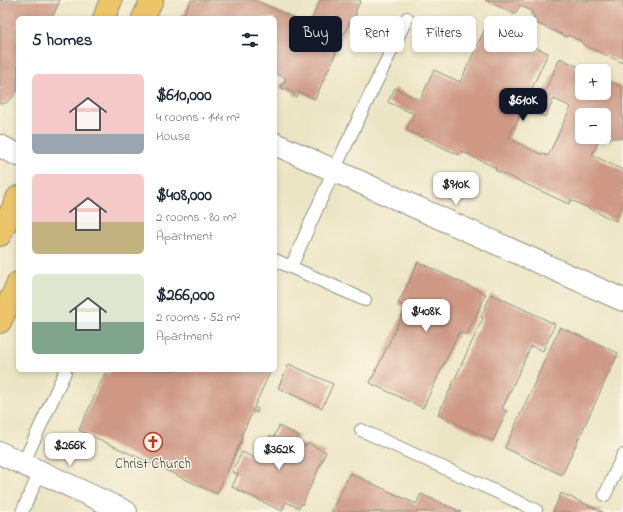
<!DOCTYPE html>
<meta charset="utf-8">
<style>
:root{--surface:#fff;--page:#f6f6f7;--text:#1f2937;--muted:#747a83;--accent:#111827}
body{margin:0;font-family:"Indie Flower",sans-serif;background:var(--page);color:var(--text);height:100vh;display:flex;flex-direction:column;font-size:15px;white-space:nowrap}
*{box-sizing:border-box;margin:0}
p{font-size:13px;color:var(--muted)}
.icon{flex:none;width:22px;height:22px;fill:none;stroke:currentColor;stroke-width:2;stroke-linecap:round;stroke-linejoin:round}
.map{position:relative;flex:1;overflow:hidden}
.sheet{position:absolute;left:16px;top:16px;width:261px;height:356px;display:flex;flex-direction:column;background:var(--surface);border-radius:6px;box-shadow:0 2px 6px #0003}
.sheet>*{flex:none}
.guide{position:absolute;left:289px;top:16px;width:274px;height:36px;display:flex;gap:8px}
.tools{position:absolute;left:575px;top:64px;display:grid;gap:8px}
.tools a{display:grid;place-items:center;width:36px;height:36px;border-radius:6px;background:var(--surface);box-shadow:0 2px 6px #0003;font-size:20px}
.price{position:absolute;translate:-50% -34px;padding:0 9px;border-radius:8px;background:#fff;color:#222;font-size:13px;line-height:26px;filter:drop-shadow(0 1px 2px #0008)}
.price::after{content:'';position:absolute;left:50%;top:24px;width:12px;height:9px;margin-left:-6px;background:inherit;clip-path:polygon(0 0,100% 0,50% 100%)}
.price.selected{background:var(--accent);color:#fff}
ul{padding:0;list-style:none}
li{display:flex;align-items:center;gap:12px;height:100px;padding:0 16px}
li span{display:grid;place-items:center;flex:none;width:112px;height:80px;border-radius:6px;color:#555}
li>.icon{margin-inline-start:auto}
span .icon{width:48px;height:48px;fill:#fffc;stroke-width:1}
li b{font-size:17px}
h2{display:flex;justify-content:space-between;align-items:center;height:48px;padding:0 16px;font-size:17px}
.chip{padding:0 14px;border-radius:6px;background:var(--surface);box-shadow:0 2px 6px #0003;font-size:14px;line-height:36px}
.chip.selected{background:var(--accent);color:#fff}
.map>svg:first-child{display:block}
.building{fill:#ce9885}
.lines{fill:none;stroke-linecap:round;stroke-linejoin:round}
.service-casing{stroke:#86917c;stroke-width:14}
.minor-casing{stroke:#86917c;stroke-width:24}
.primary-casing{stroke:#86917c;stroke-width:24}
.service{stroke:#fff;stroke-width:12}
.minor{stroke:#fff;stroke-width:22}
.primary{stroke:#edc569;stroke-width:22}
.labels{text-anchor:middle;stroke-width:3;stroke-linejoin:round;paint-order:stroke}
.poi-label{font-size:14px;fill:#1f3d34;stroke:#fcf5e5}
</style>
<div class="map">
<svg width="623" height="512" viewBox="0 0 623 512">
<rect width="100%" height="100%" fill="#fcf5e5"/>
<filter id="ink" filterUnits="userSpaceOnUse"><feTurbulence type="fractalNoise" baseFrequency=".025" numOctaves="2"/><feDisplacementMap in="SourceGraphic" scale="8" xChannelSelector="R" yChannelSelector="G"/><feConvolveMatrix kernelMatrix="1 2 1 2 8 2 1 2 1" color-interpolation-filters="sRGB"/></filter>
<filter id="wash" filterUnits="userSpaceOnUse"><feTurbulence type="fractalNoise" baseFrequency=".012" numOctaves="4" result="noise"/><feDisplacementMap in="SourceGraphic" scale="16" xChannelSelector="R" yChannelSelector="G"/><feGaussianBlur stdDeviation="0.9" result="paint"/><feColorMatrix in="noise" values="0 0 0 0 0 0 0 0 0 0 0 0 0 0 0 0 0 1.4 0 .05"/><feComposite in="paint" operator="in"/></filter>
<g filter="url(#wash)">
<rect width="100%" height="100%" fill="#ece5c5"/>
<g id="blocks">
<!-- building -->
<path class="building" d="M0,0h60l-8,18h-34v72l-6,8 -6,5 -6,1z
M191,0h64l54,25 11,-25h41l-5,10v5l-3,7 -3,-1 -35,78 -16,-7 -2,5 -3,-2v-2l-10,-5 -1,2 -2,-1 1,-2 -2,-1 1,-2h2l3,-6 -11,-5v-55h-96l2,-4 2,1 2,-4z
M485,0h138v63l-41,-19 1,-2 -15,-7 -1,2 -35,-16 3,-5 -4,-2 1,-3 -12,-6 -5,9z
M485,29l34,16 2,-4 27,12 -39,85 31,16 1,-1 7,3 23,-49 -17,-8 -9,18 -10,-4 25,-55 27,13h-5v22h22v-14l18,8 1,51h-19v-23h-22v22h18l-8,18 31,15v35l-7,16 -45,-21 -2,4 -74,-34 1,-2 -35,-17 -2,4 -53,-25 8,-16 -26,-12 7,-14 25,12 14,-30 26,12z
M418,262l68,32 -19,41 -8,-3 -36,76 -53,-25 36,-76 -8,-3z
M491,294l64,30 -12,27 -12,-5 -29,63 5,2 -14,30 -55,-26 45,-97 -2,-1z
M560,327l58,26 -56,122 -57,-27z
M289,364l44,20 -11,24 -44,-20z
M111,370h160l-17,37 4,2 -1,4 -4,-2 -12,25 2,1 -26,57 -138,-64 26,-57 3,2z
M279,426l20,10 -3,5 10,5 1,-3 19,9 -24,53 -1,-1 -2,4 -13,-6 -4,9 -50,-24 6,-13 -6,-2 10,-20 17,8 11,-25 4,2z
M350,473l66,31 5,-10 40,18h-130z
M561,493l42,19h-50z"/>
</g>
</g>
<g filter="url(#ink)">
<use href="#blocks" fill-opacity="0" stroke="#86917c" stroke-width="1"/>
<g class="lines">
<!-- service casing -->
<g class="service-casing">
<path id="service" d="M275,260l90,40
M291,267l43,-97 73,-152
M361,430l175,80 -1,2
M23,464l42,-92
M605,495l18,-40
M22,512l18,-40"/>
</g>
<!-- minor casing -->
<g class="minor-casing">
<path id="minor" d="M275,144l348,156
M0,146l18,9
M0,453l126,59"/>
</g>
<!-- primary casing -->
<g class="primary-casing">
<path id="primary" d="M104,18l7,-18
M143,18l9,-18
M0,235l18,-38
M0,322l18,-39"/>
</g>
<!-- service -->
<use href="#service" class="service"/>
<!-- minor -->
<use href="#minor" class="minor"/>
<!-- primary -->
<use href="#primary" class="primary"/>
</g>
</g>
<!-- icons -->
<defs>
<g id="church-ring" transform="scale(1)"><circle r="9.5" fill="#fcf5e5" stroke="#c8321e" stroke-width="1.5"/><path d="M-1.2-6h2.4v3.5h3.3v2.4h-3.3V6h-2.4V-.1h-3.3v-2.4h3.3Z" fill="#c8321e"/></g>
</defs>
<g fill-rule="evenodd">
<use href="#church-ring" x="153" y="442"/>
</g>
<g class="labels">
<!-- poi labels -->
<g class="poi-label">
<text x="153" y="468">Christ Church</text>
</g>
</g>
</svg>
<div class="tools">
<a>+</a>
<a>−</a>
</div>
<b class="price selected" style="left:523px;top:122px">$610K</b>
<b class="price" style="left:456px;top:206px">$910K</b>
<b class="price" style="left:426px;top:333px">$408K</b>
<b class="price" style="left:70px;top:467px">$266K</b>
<b class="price" style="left:279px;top:471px">$362K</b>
<div class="guide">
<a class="chip selected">Buy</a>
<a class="chip">Rent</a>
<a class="chip">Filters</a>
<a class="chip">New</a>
</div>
<section class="sheet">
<h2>5 homes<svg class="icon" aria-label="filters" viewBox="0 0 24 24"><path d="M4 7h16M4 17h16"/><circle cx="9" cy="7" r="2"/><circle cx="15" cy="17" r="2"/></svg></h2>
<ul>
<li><span style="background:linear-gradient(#f6c9c9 75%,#9aa5b1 0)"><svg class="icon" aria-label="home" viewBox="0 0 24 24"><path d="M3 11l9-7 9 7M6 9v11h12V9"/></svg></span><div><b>$610,000</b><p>4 rooms · 144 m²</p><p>House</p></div></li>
<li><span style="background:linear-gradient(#f6c9c9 60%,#c2b280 0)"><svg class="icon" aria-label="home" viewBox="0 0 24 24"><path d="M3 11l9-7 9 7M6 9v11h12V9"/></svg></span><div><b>$408,000</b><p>2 rooms · 80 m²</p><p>Apartment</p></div></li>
<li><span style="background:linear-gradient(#dfe7d0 60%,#7fa58c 0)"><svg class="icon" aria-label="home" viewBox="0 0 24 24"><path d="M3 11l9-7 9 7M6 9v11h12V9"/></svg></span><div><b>$266,000</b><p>2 rooms · 52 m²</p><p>Apartment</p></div></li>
</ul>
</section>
</div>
